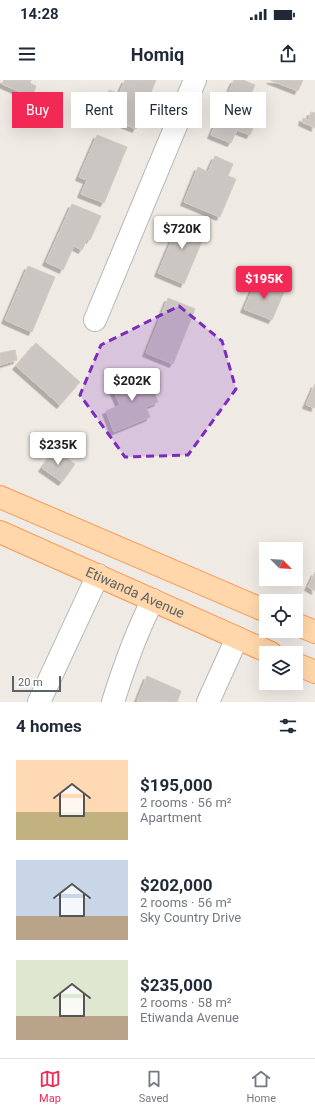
<!DOCTYPE html>
<meta charset="utf-8">
<style>
:root{--surface:#fff;--page:#f6f6f7;--text:#1f2937;--muted:#747a83;--line:#e0e1e3;--accent:#f22855}
body{margin:0;font-family:Roboto,sans-serif;background:var(--page);color:var(--text);height:100vh;display:flex;flex-direction:column;font-size:15px;white-space:nowrap}
*{box-sizing:border-box;margin:0}
p{font-size:13px;color:var(--muted)}
.icon{flex:none;width:22px;height:22px;fill:none;stroke:currentColor;stroke-width:2;stroke-linecap:round;stroke-linejoin:round}
.map{position:relative;height:622px;overflow:hidden}
.drawer{display:flex;flex-direction:column;background:var(--surface);flex:1}
.drawer>*{flex:none}
.banner{position:absolute;left:12px;top:12px;width:291px;height:36px;display:flex;gap:8px}
.needle{width:26px;rotate:114deg}
.tools{position:absolute;left:259px;top:462px;display:grid;gap:8px}
.tools a{display:grid;place-items:center;width:44px;height:44px;border-radius:0px;background:var(--surface);box-shadow:0 4px 16px #0002;font-size:20px}
.scale{position:absolute;left:12px;bottom:10px;width:49px;box-sizing:border-box;padding-left:4px;border:2px solid #5c6366;border-top:0;font-size:11px;line-height:14px;white-space:nowrap;color:#5c6366;-webkit-text-stroke:3px #fff;paint-order:stroke}
.price{position:absolute;translate:-50% -34px;padding:0 9px;border-radius:4px;background:#fff;color:#222;font-size:13px;line-height:26px;filter:drop-shadow(0 1px 2px #0008)}
.price::after{content:'';position:absolute;left:50%;top:24px;width:12px;height:9px;margin-left:-6px;background:inherit;clip-path:polygon(0 0,100% 0,50% 100%)}
.price.on{background:var(--accent);color:#fff}
ul{padding:0;list-style:none}
li{display:flex;align-items:center;gap:12px;height:100px;padding:0 16px}
li span{display:grid;place-items:center;flex:none;width:112px;height:80px;border-radius:0px;color:#555}
li>.icon{margin-inline-start:auto}
span .icon{width:48px;height:48px;fill:#fffc;stroke-width:1}
li b{font-size:17px}
h2{display:flex;justify-content:space-between;align-items:center;height:48px;padding:0 16px;font-size:17px}
.tag{padding:0 14px;border-radius:0px;background:var(--surface);box-shadow:0 4px 16px #0002;font-size:14px;line-height:36px}
.tag.on{background:var(--accent);color:#fff}
.status{display:flex;justify-content:space-between;align-items:center;height:28px;padding:0 20px;background:var(--surface);direction:ltr}
.status svg{height:11px;fill:currentColor}
header{display:flex;justify-content:space-between;align-items:center;height:52px;padding:0 16px;background:var(--surface);font-size:18px;font-weight:700}
.tab-bar{display:flex;justify-content:space-around;align-items:center;height:56px;border-top:1px solid var(--line);background:var(--surface);font-size:11px;color:var(--muted)}
.tab-bar a{display:grid;justify-items:center;gap:2px}
.tab-bar .on{color:var(--accent)}
.map>svg:first-child{display:block}
.building{fill:#ccc6c3;stroke:#d5c9c2;filter:url(#shadow)}
.lines{fill:none;stroke-linecap:round;stroke-linejoin:round}
.minor-casing{stroke:#b2b7ba;stroke-width:24}
.major-casing{stroke:#f99954;stroke-width:24}
.minor{stroke:#fff;stroke-width:22}
.major{stroke:#ffd7aa;stroke-width:22}
.marked{fill:#7b2cbf;fill-opacity:0.2;stroke:#7b2cbf;stroke-width:3;stroke-dasharray:8 5;stroke-linejoin:round}
.labels{text-anchor:middle;stroke-width:3;stroke-linejoin:round;paint-order:stroke}
.street-label{font-size:14px;fill:#5c6366;stroke:#fff}
</style>
<div class="status"><b>14:28</b><svg viewBox="0 0 49 12"><path d="M0 12V9h3v3zM5 12V6h3v6zM10 12V3h3v9zM15 12V0h3v12zM26 1h20v11H26zM47 4h2v5h-2z"/></svg></div>
<header><svg class="icon" aria-label="menu" viewBox="0 0 24 24"><path d="M4 6h16M4 12h16M4 18h16"/></svg>Homiq<svg class="icon" aria-label="share" viewBox="0 0 24 24"><path d="M12 15V3M7 8l5-5 5 5M5 13v7h14v-7"/></svg></header>
<div class="map">
<svg width="315" height="622" viewBox="0 0 315 622">
<defs>
<filter id="shadow"><feDropShadow dx="-3.5" dy="3.5" stdDeviation="0" flood-color="#0004"/></filter>
</defs>
<rect width="100%" height="100%" fill="#efeae4"/>
<!-- building -->
<path class="building" d="M4,0h27l-1,3 6,3 -4,11 -30,-13z
M125,0h31l-20,49 -37,-15 10,-24 10,4z
M234,0h9l12,5 -4,9 14,6 -15,35 -13,-5 -6,13 -20,-8z
M270,0h33l-5,11z
M311,32l4,1v15l-13,-6 1,-4 5,2z
M97,55l30,12 -23,56 -23,-9 6,-14 -8,-3z
M215,76l18,8 -5,12 8,3 -16,38 -36,-15 14,-35 10,5z
M72,124l29,12 -11,24 -3,-1 -5,11 -8,-4 -11,24 -17,-8z
M177,136l30,13 -23,55 -26,-11 15,-36 -5,-2z
M28,186l27,11 -23,55 -27,-12z
M256,201l28,11 -12,28 -28,-11z
M168,218l27,11 -22,55 -27,-11z
M36,263l44,39 -20,23 -44,-39z
M15,270l2,10 -17,5v-12z
M146,292l12,30 -12,5 4,10 -36,15 -8,-21 14,-6 -8,-18z
M315,304v24l-9,-3z
M55,370l20,14 -13,18 -20,-14z
M315,492v19l-7,-4z
M147,596l34,15 -4,11 -40,-1z"/>
<g class="lines">
<!-- minor casing -->
<g class="minor-casing">
<path id="minor" d="M95,240l100,-240
M39,622l59,-127
M113,622c11,-35 23,-70 40,-102
M208,622l29,-64"/>
</g>
<!-- major casing -->
<g class="major-casing">
<g id="major">
<path d="M0,417l266,114"/>
<path id="s1" d="M0,452l271,121"/>
<path d="M296,544l19,8"/>
<path d="M296,584l19,8"/>
</g>
</g>
<!-- minor -->
<use href="#minor" class="minor"/>
<!-- major -->
<use href="#major" class="major"/>
</g>
<!-- marked area -->
<path class="marked" d="M179,226l43,35 14,48 -48,66 -63,2 -45,-62 21,-50z"/>
<g class="labels">
<!-- street labels -->
<g class="street-label">
<text dy="5" stroke="none"><textPath href="#s1" startOffset="148">Etiwanda Avenue</textPath></text>
</g>
</g>
</svg>
<div class="tools">
<a><svg class="needle" viewBox="-14 -14 28 28"><path d="M0-13l5 13h-10z" fill="#e53935"/><path d="M0 13l5-13h-10z" fill="#747a83"/></svg></a>
<a><svg class="icon" aria-label="locate" viewBox="0 0 24 24"><circle cx="12" cy="12" r="6"/><path d="M12 2v4M12 18v4M2 12h4M18 12h4"/></svg></a>
<a><svg class="icon" aria-label="layers" viewBox="0 0 24 24"><path d="M12 4l9 5-9 5-9-5zM3 14l9 5 9-5"/></svg></a>
</div>
<div class="scale">20 m</div>
<b class="price" style="left:182px;top:170px">$720K</b>
<b class="price on" style="left:264px;top:220px">$195K</b>
<b class="price" style="left:132px;top:322px">$202K</b>
<b class="price" style="left:58px;top:386px">$235K</b>
<div class="banner">
<a class="tag on">Buy</a>
<a class="tag">Rent</a>
<a class="tag">Filters</a>
<a class="tag">New</a>
</div>
</div>
<section class="drawer">
<h2>4 homes<svg class="icon" aria-label="filters" viewBox="0 0 24 24"><path d="M4 7h16M4 17h16"/><circle cx="9" cy="7" r="2"/><circle cx="15" cy="17" r="2"/></svg></h2>
<ul>
<li><span style="background:linear-gradient(#ffd9b3 65%,#c2b280 0)"><svg class="icon" aria-label="home" viewBox="0 0 24 24"><path d="M3 11l9-7 9 7M6 9v11h12V9"/></svg></span><div><b>$195,000</b><p>2 rooms · 56 m²</p><p>Apartment</p></div></li>
<li><span style="background:linear-gradient(#c9d6e8 70%,#b9a48a 0)"><svg class="icon" aria-label="home" viewBox="0 0 24 24"><path d="M3 11l9-7 9 7M6 9v11h12V9"/></svg></span><div><b>$202,000</b><p>2 rooms · 56 m²</p><p>Sky Country Drive</p></div></li>
<li><span style="background:linear-gradient(#dfe7d0 70%,#b9a48a 0)"><svg class="icon" aria-label="home" viewBox="0 0 24 24"><path d="M3 11l9-7 9 7M6 9v11h12V9"/></svg></span><div><b>$235,000</b><p>2 rooms · 58 m²</p><p>Etiwanda Avenue</p></div></li>
</ul>
</section>
<nav class="tab-bar">
<a class="on"><svg class="icon" aria-label="map" viewBox="0 0 24 24"><path d="M3 6l6-2 6 2 6-2v14l-6 2-6-2-6 2zM9 4v14M15 6v14"/></svg>Map</a>
<a><svg class="icon" aria-label="saved" viewBox="0 0 24 24"><path d="M7 4h10v16l-5-4-5 4z"/></svg>Saved</a>
<a><svg class="icon" aria-label="home" viewBox="0 0 24 24"><path d="M3 11l9-7 9 7M6 9v11h12V9"/></svg>Home</a>
</nav>
